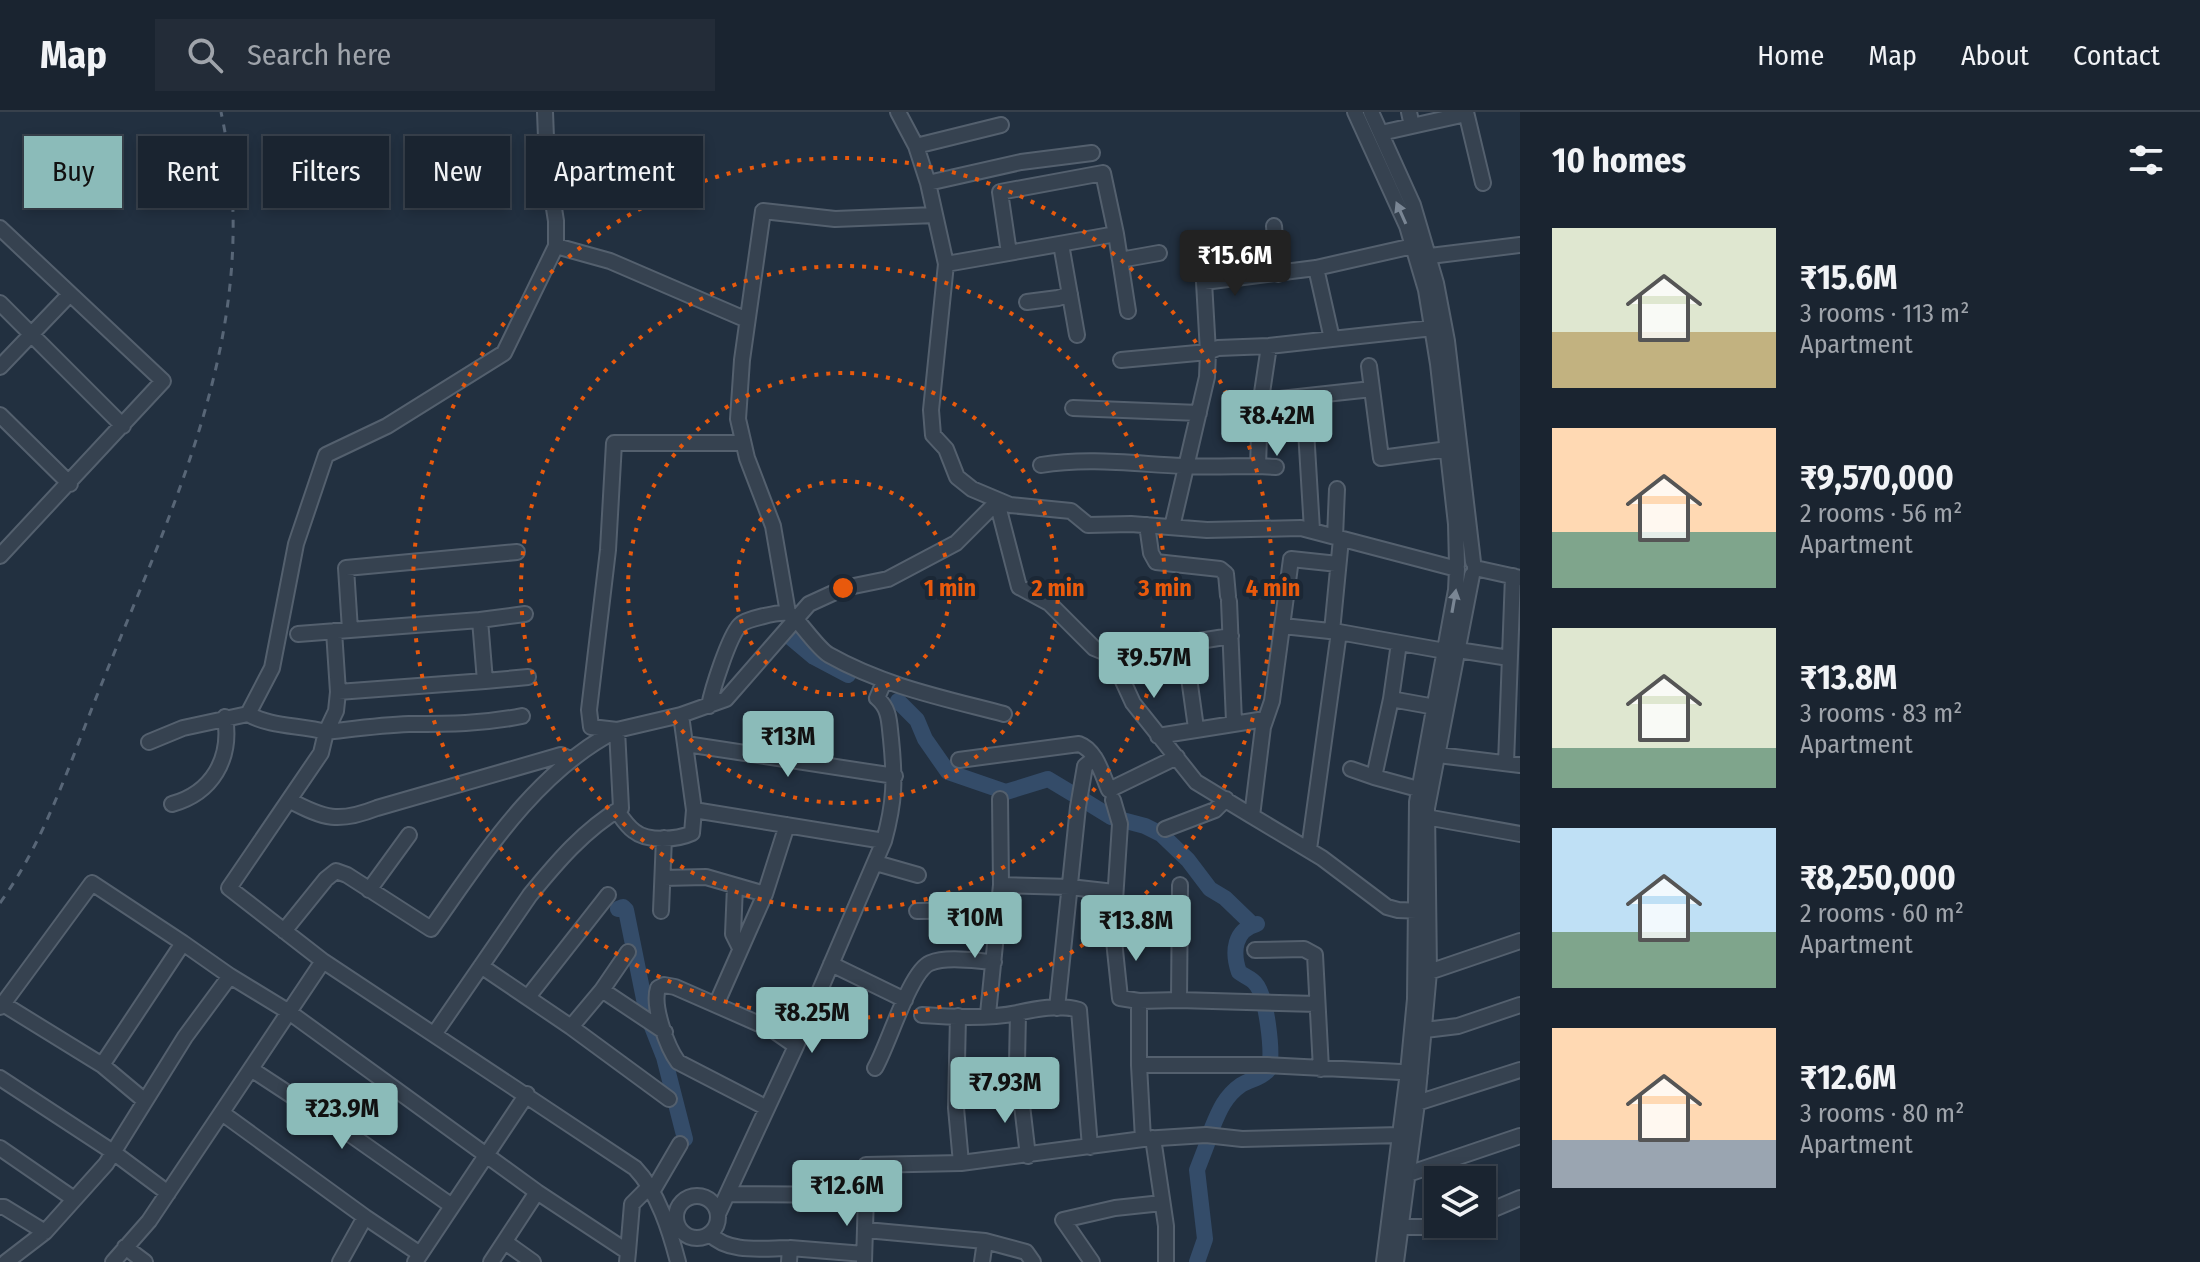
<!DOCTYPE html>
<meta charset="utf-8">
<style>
:root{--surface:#1a2430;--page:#232c38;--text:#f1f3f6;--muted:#9fa4ab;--line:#38414c;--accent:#8bbbb9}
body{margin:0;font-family:"Fira Sans Condensed",sans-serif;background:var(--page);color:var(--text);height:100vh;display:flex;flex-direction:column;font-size:30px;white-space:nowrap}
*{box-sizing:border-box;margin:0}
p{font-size:26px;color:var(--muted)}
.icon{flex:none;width:44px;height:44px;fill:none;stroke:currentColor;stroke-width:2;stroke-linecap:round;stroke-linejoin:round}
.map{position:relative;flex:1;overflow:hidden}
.sheet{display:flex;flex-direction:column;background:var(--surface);width:680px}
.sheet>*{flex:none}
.hud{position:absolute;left:24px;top:24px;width:760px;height:72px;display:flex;gap:16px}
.buttons{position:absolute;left:1424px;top:1054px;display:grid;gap:16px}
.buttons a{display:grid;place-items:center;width:72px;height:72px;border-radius:0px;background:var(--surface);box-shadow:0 4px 12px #0003,0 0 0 2px var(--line);font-size:40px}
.price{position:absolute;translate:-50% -68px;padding:0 18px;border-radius:8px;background:var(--accent);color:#111;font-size:26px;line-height:52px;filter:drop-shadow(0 2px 4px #0008)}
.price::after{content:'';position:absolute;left:50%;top:48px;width:24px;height:18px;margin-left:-12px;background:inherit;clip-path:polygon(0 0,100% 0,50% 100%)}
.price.on{background:#222;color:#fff}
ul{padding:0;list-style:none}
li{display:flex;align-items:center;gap:24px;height:200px;padding:0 32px}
li span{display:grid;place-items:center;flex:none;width:224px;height:160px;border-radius:0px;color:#555}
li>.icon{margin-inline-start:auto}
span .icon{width:96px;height:96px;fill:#fffc;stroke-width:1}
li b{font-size:34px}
h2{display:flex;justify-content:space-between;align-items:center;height:96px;padding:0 32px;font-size:34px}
.pill{padding:0 28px;border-radius:0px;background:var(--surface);box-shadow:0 4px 12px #0003,0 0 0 2px var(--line);font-size:28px;line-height:72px}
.pill.on{background:var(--accent);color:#111}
header{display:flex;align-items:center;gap:48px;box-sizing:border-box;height:112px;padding:0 40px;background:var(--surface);border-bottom:2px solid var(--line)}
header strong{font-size:38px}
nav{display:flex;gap:44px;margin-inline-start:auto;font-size:28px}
.search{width:560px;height:72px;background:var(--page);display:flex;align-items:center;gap:20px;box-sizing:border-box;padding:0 28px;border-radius:0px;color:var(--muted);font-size:30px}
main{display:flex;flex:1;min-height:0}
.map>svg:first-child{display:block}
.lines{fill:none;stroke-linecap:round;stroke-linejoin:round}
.river{stroke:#344c69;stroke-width:16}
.minor-casing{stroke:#54606e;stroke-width:18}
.minor{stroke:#364250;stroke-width:14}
.rail{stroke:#586677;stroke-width:3;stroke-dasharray:8 8;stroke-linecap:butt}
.oneway{fill:#7a8694}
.ring{fill:none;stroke:#e8590c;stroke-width:4;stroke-dasharray:4 8}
.centre{fill:#e8590c;stroke:#1b2735;stroke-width:4}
.ring-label{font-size:24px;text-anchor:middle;font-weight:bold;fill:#e8590c;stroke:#1b2735;stroke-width:8;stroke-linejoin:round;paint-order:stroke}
</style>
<header>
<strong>Map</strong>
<div class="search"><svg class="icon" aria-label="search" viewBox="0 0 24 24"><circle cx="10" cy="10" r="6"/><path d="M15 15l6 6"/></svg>Search here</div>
<nav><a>Home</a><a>Map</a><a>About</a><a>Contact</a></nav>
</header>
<main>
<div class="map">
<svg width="1520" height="1150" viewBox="0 0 1520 1150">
<rect width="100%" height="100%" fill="#223040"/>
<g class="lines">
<!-- river -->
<path class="river" d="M789,524l25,21 34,18
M898,589l19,19 8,19 23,33 58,20 42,-13 25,15
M1085,689l26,16 34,9 16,8 27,26 22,29 15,9 28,27
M618,797l5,-2 3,3 21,104 17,43 21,82
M1212,1016c7,-17 13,-32 29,-43 10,-6 21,-7 28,-16 4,-17 -2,-73 -14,-86 -4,-5 -11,-7 -16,-11 -7,-20 -5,-42 18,-48
M1197,1150l8,-23 -8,-69 10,-26"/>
<!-- minor casing -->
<g class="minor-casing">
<path id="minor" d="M898,0l18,34 12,37 18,81 -15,146 2,25 13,14 11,28 15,12 38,16 61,6 17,14 43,-1 76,6 94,-2 156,41 -1,21 -39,212 -2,197 -7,73 -24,190
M1355,0l52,114 19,64 12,74 18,160 1,41
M1371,0l42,93 23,78 11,58 26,221
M1466,0l17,71
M1412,14l54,-12
M1381,21l31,-7 -3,-14
M916,34l85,-21
M928,71l93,-21 71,-9
M1274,114l4,48
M0,116l163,153 -163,175
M1061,132l16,91
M556,134l54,15 137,59
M1009,141l-9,-61 103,-19 13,61 12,77
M1430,144l90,-11
M1120,148l39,-7
M946,152l170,-30
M1027,190l31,-4 12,-4
M0,191l123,123
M1332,227l101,-11
M1121,248l87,-8 10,-4 51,-2 63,-7 -16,-71
M1369,254l12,92 67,-9
M0,255l70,-73
M1304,285l8,133
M1261,289l111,-12
M1073,296l126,5
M0,303l70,69
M1041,353c47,-8 95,-1 142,1 25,1 50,0 75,0l2,-60 9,-60
M1258,354l18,1
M997,390l22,85 30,16 45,45 17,7 120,-19
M1147,413l4,28 5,9 64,7 6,5 2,22
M1172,415l35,-150 1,-25 -4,-70 112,-14 97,-22
M1335,425l2,-48
M1475,456l45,10
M1229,489l5,121
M788,501l-15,-87 -26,-68 -9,-39 4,-59 21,-149 72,8 100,-4
M480,508l45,-6
M1283,514l56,6 106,19
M350,518l-4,-62 171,-16
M334,519l4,61
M1332,519l9,-92
M298,522l182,-14 5,61 -147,11 -2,19 -10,21c27,-3 55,-7 83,-8 40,0 73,0 113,-8
M1184,530l12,86
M1399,531l-8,56 -17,78 44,12
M1458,538l51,8
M1111,543l22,48 63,79 56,34 11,-89 9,-26 19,-142 47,5
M485,569l43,-4
M884,570l-7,16c13,11 12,24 14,41 4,40 4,62 -7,102
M1391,587l44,8
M709,594c3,-16 20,-70 31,-81 6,-6 38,-13 47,-12 8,0 29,35 42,42 55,31 114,43 175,59
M1158,624l107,-17
M149,630l34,-14 65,-14
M686,632l209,32
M1438,643l82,10
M959,648l120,-16c17,6 23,30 30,46l68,-33
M1506,651l7,-187
M1351,657l23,8
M289,688c35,19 50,23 88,8l184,-53 9,4
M1113,688l7,24 -7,107 7,67 19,3 40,-1 138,4
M172,692c40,-11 60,-45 53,-87
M694,698l190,31 -88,205 -78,168
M617,699c5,7 10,15 17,20 13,11 43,9 58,2l2,-23 -13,-95
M1252,704l70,42 65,49 11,3 25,1
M1426,705l94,17
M1165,717l50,-19 11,-11
M1309,737l30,-217
M876,751l42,12
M663,766l43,-1 59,17
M1001,773l69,2 44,5
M735,774l-2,48 7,14
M369,778l40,-55
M661,799l3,-73
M917,799l81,-1
M284,819l42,-52 10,-8 11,4 84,54c52,-73 104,-157 186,-199l-26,-3 -2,-17 19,-160 6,-107h128
M1255,838l49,-1 11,6 6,114
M323,849l-94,-73 92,-135 5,-21c-25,-7 -56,-5 -78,-18l24,-46 24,-124 30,-89 61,-29 117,-73 52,-107v-25l-9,-57 -2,-52
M831,852l74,36
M481,854l90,61 98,72
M1429,860l91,-31
M602,878l63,42
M528,885l80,-102
M1179,888l1,-115
M3,892l89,-121 91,60
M716,893l49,-111 22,-69
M0,895l3,-3 99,61 81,-122 47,33
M1057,896l21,-201 7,-41 10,-8
M1018,901l-1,50 11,93
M988,902l13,-129 -1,-86
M922,903c28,2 67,4 95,-2 18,-4 43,-9 62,-3l11,137
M958,904l-2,92 5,55
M571,915l31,-37 26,-38
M1425,918l33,-4 62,-21
M435,921l95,-138c27,-33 54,-65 91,-87l-4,-78 64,-15 45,-16 83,-95 35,-16 44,-9 68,-36 41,-41
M102,953l43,36
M1139,953v-64
M875,956c13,-22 35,-97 55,-105 18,-7 45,-2 64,-1
M251,957l93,61 108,76
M0,966l113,74 55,41
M957,986l62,-9
M1417,991l103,-33
M767,996l-89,-46c-11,-15 -26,-56 -20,-74l6,-3 11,2 98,43 23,16
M222,1001l143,104 -25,45
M1153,1026l13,88v36
M1143,1027l63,-4 36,4 158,-4
M0,1036l74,51
M1408,1062l112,-38
M652,1080l28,-48
M729,1082l137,1v-30l95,-2 182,-24 -4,-74h128l153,8
M676 1105a21 21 0 1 1 42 0a21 21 0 1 1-42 0Z
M0,1095h4l41,25 -39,30
M1482,1102l38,-16
M365,1105l55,37
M1400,1115h44l10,-3
M866,1118l119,11 41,11 7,10
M45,1120l61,-68 79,-127 45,-61 59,36 248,180
M710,1122c19,20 54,14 80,14
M505,1130l28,20
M125,1135l20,15
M628,1140l4,-48 17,-17
M113,1150l36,-41 174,-260 312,207c23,24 35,63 43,94
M415,1150l112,-168
M491,1150l46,-70 91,60 -1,10
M789,1150l1,-14 74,6
M864,1150l2,-67
M982,1150l3,-21
M1092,1150l-29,-42 52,-12 47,-5
M1396,1150l21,-159 12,-131 -2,-164 45,-233"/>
</g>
<!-- minor -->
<use href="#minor" class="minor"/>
<!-- rail -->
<path class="rail" d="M0,791c47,-65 72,-147 102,-220 75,-187 164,-364 119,-571"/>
</g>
<!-- one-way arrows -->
<defs><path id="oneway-solid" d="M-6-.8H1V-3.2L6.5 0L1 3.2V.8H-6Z" transform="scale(2)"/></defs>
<g class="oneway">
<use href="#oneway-solid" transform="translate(1401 101) rotate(-114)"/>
<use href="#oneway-solid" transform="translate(1454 489) rotate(-80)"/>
</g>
<!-- distance rings -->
<g class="ring">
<circle cx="843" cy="476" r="107"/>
<circle cx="843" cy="476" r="215"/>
<circle cx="843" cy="476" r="322"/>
<circle cx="843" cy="476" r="430"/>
</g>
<circle cx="843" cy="476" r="12" class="centre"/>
<g class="ring-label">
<text x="950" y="484">1 min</text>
<text x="1058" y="484">2 min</text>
<text x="1165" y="484">3 min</text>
<text x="1273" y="484">4 min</text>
</g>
</svg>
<div class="buttons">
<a><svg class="icon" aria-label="layers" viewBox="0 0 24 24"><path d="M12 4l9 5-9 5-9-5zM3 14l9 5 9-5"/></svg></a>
</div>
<b class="price on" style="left:1235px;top:186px">₹15.6M</b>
<b class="price" style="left:1277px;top:346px">₹8.42M</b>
<b class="price" style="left:1154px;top:588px">₹9.57M</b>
<b class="price" style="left:788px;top:667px">₹13M</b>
<b class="price" style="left:975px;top:848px">₹10M</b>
<b class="price" style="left:1136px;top:851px">₹13.8M</b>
<b class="price" style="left:812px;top:943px">₹8.25M</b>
<b class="price" style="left:1005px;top:1013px">₹7.93M</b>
<b class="price" style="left:342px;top:1039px">₹23.9M</b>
<b class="price" style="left:847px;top:1116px">₹12.6M</b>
<div class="hud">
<a class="pill on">Buy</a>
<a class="pill">Rent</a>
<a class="pill">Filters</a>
<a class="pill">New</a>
<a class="pill">Apartment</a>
</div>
</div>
<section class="sheet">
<h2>10 homes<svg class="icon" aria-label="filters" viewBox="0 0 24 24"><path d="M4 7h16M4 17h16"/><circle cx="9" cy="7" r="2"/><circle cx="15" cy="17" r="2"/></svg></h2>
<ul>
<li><span style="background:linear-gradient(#dfe7d0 65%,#c2b280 0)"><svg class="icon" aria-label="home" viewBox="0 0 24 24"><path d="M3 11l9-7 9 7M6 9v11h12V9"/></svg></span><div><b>₹15.6M</b><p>3 rooms · 113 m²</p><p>Apartment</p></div></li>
<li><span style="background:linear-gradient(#ffd9b3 65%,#7fa58c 0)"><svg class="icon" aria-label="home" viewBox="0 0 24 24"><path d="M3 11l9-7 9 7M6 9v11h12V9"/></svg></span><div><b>₹9,570,000</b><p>2 rooms · 56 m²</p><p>Apartment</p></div></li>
<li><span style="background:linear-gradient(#dfe7d0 75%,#7fa58c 0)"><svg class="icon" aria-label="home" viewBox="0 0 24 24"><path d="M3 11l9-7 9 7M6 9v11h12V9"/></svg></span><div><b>₹13.8M</b><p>3 rooms · 83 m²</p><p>Apartment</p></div></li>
<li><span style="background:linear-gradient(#bfe0f5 65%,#7fa58c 0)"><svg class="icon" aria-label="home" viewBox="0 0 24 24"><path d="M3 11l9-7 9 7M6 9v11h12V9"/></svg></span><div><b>₹8,250,000</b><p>2 rooms · 60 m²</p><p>Apartment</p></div></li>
<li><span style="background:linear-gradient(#ffd9b3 70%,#9aa5b1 0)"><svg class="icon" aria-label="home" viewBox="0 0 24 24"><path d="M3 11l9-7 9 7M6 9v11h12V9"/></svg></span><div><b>₹12.6M</b><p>3 rooms · 80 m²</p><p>Apartment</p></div></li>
</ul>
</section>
</main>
